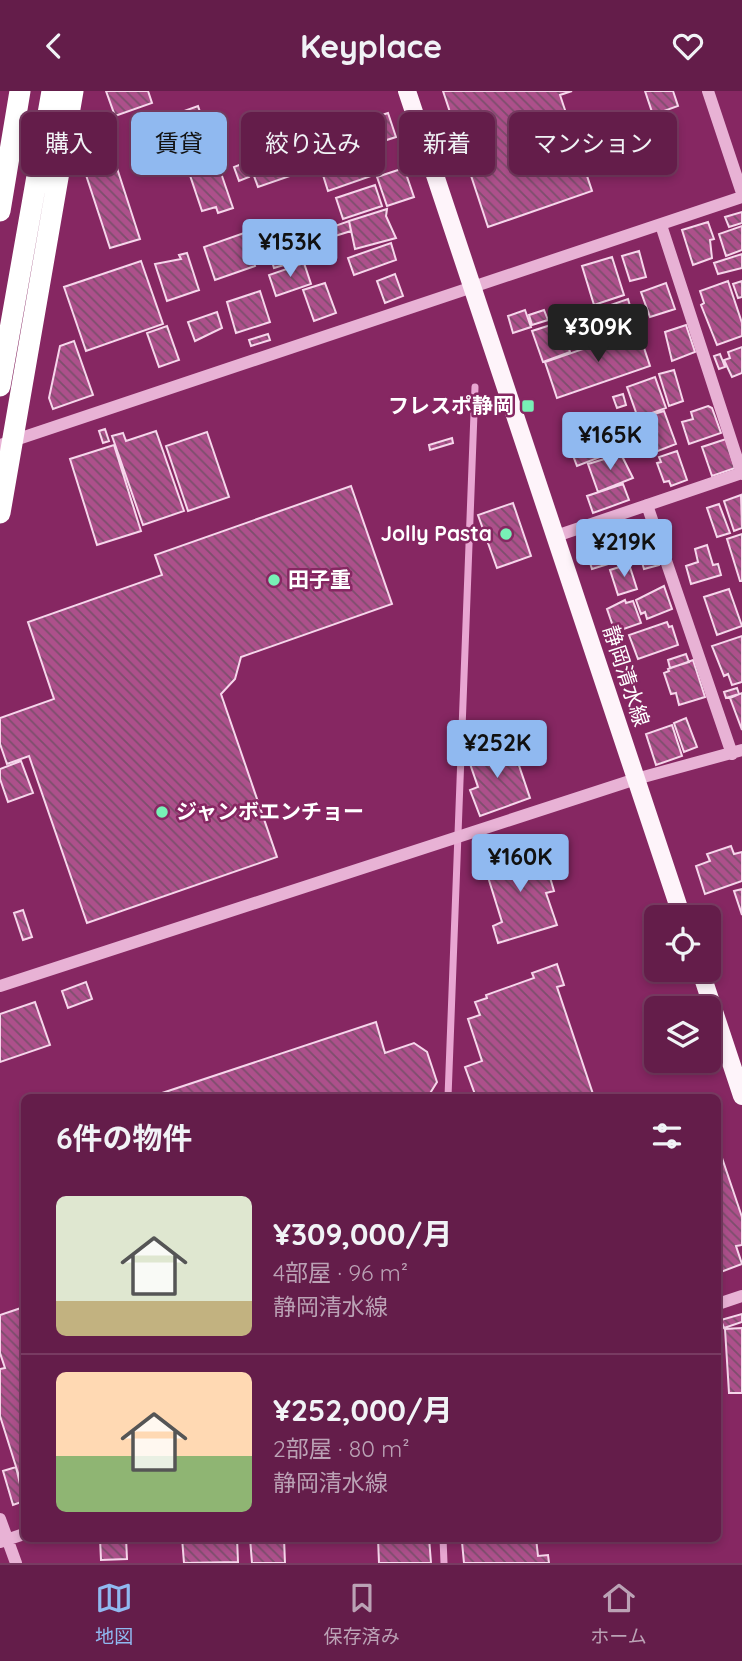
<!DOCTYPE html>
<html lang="ja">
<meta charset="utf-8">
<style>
:root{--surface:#641d4a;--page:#6c2a54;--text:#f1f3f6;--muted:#bba2b5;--line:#783b62;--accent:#90b9f0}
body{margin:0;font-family:Quicksand,"Noto Sans JP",sans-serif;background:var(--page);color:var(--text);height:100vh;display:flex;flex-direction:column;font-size:26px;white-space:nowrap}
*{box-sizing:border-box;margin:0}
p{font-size:23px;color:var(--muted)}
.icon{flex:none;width:38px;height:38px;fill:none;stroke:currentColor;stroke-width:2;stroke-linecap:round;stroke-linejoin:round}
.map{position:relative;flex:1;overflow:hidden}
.side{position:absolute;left:21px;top:1003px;width:700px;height:448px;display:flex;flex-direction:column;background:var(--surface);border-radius:10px;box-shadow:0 4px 10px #0003,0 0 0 2px var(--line)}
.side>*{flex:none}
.guide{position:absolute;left:21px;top:21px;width:700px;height:63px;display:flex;gap:14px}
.tools{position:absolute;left:644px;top:814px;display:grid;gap:14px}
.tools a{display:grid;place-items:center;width:77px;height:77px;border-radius:10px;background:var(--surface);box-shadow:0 4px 10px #0003,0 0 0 2px var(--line);font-size:35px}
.price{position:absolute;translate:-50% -60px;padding:0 16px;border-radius:7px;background:var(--accent);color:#111;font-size:23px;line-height:46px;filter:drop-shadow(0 2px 4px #0008)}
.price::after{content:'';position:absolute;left:50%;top:42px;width:21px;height:16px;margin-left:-10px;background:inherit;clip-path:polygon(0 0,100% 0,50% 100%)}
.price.on{background:#222;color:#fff}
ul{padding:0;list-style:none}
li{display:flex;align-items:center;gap:21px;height:175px;padding:0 35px}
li+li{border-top:2px solid var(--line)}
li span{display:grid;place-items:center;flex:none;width:196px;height:140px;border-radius:10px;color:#555}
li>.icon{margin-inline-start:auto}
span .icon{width:84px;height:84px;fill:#fffc;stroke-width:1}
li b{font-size:30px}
h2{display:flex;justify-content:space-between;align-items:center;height:84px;padding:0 35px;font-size:30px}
.tag{padding:0 24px;border-radius:10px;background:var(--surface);box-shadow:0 4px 10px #0003,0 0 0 2px var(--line);font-size:24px;line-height:63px}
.tag.on{background:var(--accent);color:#111}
header{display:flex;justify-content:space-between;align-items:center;height:91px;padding:0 35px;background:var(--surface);font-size:32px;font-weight:700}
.tab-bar{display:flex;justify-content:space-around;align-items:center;height:98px;border-top:2px solid var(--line);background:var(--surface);font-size:19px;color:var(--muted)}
.tab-bar a{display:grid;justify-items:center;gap:4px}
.tab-bar .on{color:var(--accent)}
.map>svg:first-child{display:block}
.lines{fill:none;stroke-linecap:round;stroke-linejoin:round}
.stream{stroke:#e8a6d2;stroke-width:7}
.building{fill:url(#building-back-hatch);stroke:#f6d6eb;stroke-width:2}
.minor{stroke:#e8b2d5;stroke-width:12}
.major{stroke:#fef4fa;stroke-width:18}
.highway{stroke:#fff;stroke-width:21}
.poi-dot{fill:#78f0b6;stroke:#862762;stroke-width:2.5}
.labels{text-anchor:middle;stroke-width:5;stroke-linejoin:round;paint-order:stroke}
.poi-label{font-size:21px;font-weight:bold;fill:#fff;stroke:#862762;text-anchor:end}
.street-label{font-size:21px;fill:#fff;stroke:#862762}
</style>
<header><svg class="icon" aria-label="back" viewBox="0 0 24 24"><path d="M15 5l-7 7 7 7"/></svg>Keyplace<svg class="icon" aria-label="heart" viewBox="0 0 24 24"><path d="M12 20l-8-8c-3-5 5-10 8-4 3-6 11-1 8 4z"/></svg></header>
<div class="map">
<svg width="742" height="1472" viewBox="0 0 742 1472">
<defs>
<pattern id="building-back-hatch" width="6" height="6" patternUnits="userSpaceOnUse" patternTransform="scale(1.75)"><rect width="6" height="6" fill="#ad508b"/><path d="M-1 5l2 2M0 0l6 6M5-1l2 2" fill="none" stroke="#7c4e6c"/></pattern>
</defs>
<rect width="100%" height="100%" fill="#862762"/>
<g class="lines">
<!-- stream -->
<path class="stream" d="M448,1006l27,-710
M443,1447l1,25"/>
</g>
<!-- building -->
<path class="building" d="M106,0h42l4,12 -37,13z
M443,0h129l-12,4 32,96 -104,36z
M645,0h28l5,15 -25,9z
M198,15l35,102 -15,5 -2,-6 -14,4 -32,-95z
M388,22l8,24 -28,9 -8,-24z
M354,42l6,19 -31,10 -6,-20z
M284,59l9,25 -35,12 -9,-25z
M370,65l7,18 -49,17 -6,-19z
M244,72l5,14 -10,4 -5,-14z
M116,74l24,74 -30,9 -24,-73z
M404,77l10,29 -27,9 -10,-29z
M375,94l7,21 -39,13 -7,-21z
M387,118l-1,7 10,22 -41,11 -6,-28z
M742,121v11l-13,4 -4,-10z
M349,130l2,10 -16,5 -3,-9z
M708,131l6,17 -4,1 2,18 -19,7 -11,-35z
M271,132l6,16 -15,5 -6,-16z
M742,135v24l-16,6 -7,-22z
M244,142l11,33 -40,14 -11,-33z
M298,149l6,19 -30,9 -6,-19z
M391,152l5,17 -42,15 -6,-17z
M639,160l7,26 -16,4 -8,-25z
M187,162l12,37 -32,11 -12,-37 26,-5 -2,-4z
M742,163v14l-24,6 -4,-11z
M612,166l12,38 -30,10 -12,-39z
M141,170l22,63 -77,27 -22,-64z
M304,172l7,21 -35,12 -7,-21z
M395,183l8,22 -18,7 -8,-22z
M728,190l14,42v13l-25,9 -16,-40 3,-2 -4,-12z
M742,190v16l-4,1 -5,-14z
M325,192l11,30 -22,8 -11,-31z
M666,192l9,26 -25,8 -9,-25z
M260,200l10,31 -34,11 -9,-31z
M628,208l4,14 -20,6 -3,-9 -12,3 -1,-3z
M525,219l6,17 -18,6 -5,-17z
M544,219l4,10 -16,5 -3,-10z
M217,221l5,16 -27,13 -7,-19z
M560,231l10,30 -27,10 -11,-31z
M686,234l9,27 -23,9 -7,-29z
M167,235l12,34 -20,7 -12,-34z
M638,239l12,36 -93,32 -12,-36z
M268,243l2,6 -19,6 -2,-6z
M74,250l19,54 -40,14 -4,-11 11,-52z
M742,256v26l-10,4 -8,-17 6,-2 -2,-6z
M720,263l5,13 -6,2 -5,-13z
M674,279l9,31 -14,5 -10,-32z
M655,286l11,31 -28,10 -11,-31z
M623,303l3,11 -9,3 -4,-11z
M708,315l4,2 9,25 -32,11 -7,-22 11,-3 -2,-7z
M664,320l12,33 -31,12 -7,-18 19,-7 -6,-16z
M608,334l10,25 -41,16 -10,-26z
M105,338l4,12 -6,2 -4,-12z
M156,340l28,80 -41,14 -31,-89 11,-3 3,8z
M207,341l22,65 -41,14 -22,-65z
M452,347l1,5 -23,7 -1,-5z
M726,348l9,29 -23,8 -10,-29z
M114,354l27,86 -44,14 -27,-86z
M677,360l10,29 -16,6 -2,-5 -5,1 -7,-19 4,-1 -2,-5z
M621,363l12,24 -35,14 -10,-28z
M623,393l6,16 -36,13 -6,-17z
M351,395l41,118 -151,53 -6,22 -14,15 56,163 -190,66 -58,-167 -22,8 -7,-20v-26l54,-19 -26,-77 134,-47 -7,-20z
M741,404l1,33 -8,3 -10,-30z
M513,412l18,53 -34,12 -19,-53z
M719,413l11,29 -13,4 -10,-29z
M645,434l8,24 -27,9 -8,-23z
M742,443v47h-2l-13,-42z
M605,447l2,7 9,-2 5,17 -29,9 -8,-25z
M707,454l6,20 5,-1 3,11 -30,9 -5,-18 12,-4 -3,-13z
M656,463l3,11 -15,4 -3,-10z
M629,473l8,25 -19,6 -8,-25z
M664,495l8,23 -25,10 -2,-7 -4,2 -5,-14z
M729,498l13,37 -25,9 -13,-38z
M625,509l1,3 7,-2 8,22 -26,9 -8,-23z
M667,531l2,5 3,-1 6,19 -40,14 -9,-24z
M742,545v46l-10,3 -4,-11 -4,2 -12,-30z
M686,563l3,8 -19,6 -2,-8z
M693,569l12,37 -26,8 -3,-12 -5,1 -7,-21 5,-2 -1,-2z
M737,597l2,6 -13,4 -2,-6z
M742,602v37l-12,-32z
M686,627l11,29 -13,5 -10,-29z
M672,634l10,31 -26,9 -10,-31z
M511,651l19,56 -50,18 -10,-26 8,-3 -10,-29z
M21,670l12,32 -25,9 -8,-23v-10z
M532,754l9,31 8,-2 5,17 -8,2 11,32 -59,18 -5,-17 9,-4 -19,-61z
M731,755l3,8 8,-2v29l-37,13 -9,-28 14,-5 -3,-7z
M742,798v26l-8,-24z
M23,819l9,27 -9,3 -9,-27z
M557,873l7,21 -7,2 37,110h-118l-11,-30 17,-6 -14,-42 12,-4 -5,-13 12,-4 -1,-3 48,-17 -2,-5z
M86,891l6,17 -24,9 -6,-17z
M35,911l15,43 -50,17v-48z
M376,931l9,31 29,-10 13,9 10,30 -8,13 -8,2h-271z
M718,1055l24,71v28l-6,1 6,18 -24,9z
M24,1216v185l-24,-76v-47l5,-1 -5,-15v-38z
M742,1223v8l-18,6 -3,-8z
M742,1237v65h-13l-4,-64z
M718,1244l4,53h-4z
M718,1356l3,50 -3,1z
M16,1376l8,34 -11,4 -10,-34z
M100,1447h26l1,21 -26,1z
M182,1447h55l1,24 -54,1z
M250,1447h34l1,25h-33z
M378,1447h51l2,25h-52z
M502,1447h34l2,18 10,-1 1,8h-85l-2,-21z"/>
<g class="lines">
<!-- minor -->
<path class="minor" d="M708,0l34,102
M661,134l81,249
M0,354l742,-248
M647,414l85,249
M556,445l186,-63
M0,895l636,-207 106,-29
M718,1213l24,-8
M0,1428l16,44
M0,1451l24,-8"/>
<!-- major -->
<path class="major" d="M407,0l275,826
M700,878l42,127"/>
<!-- highway -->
<path class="highway" d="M0,120l20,-120
M0,295l52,-295
M0,422l73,-422"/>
</g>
<!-- markers -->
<g class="poi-dot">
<rect x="521" y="308" width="14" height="14" rx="3.5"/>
<circle cx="506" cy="443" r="7"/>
<circle cx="274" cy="489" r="7"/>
<circle cx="162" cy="721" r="7"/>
</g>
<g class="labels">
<!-- poi labels -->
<g class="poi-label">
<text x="514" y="322">フレスポ静岡</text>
<text x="492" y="450">Jolly Pasta</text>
<text x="288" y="496" text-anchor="start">田子重</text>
<text x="176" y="728" text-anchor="start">ジャンボエンチョー</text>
</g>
<!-- street labels -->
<g class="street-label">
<text transform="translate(626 585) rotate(72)" y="7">静岡清水線</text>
</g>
</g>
</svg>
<div class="tools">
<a><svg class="icon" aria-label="locate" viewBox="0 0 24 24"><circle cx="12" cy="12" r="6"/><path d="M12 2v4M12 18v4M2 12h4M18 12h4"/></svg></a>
<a><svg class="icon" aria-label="layers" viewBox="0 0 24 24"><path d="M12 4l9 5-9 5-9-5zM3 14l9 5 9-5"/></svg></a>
</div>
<b class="price" style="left:290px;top:188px">¥153K</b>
<b class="price on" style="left:598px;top:273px">¥309K</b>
<b class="price" style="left:610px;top:381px">¥165K</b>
<b class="price" style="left:624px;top:488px">¥219K</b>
<b class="price" style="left:497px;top:689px">¥252K</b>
<b class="price" style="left:520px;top:803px">¥160K</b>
<div class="guide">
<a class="tag">購入</a>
<a class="tag on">賃貸</a>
<a class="tag">絞り込み</a>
<a class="tag">新着</a>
<a class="tag">マンション</a>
</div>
<section class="side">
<h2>6件の物件<svg class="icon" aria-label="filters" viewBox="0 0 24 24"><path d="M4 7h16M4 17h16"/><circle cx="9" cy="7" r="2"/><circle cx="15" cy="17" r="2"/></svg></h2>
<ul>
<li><span style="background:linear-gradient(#dfe7d0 75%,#c2b280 0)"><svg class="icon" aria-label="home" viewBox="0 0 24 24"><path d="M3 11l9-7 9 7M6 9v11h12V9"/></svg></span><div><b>¥309,000/月</b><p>4部屋 · 96 m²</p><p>静岡清水線</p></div></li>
<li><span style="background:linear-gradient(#ffd9b3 60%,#8fb573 0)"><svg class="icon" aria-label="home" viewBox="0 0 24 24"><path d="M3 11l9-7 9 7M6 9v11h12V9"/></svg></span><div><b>¥252,000/月</b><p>2部屋 · 80 m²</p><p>静岡清水線</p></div></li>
</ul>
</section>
</div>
<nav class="tab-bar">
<a class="on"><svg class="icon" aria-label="map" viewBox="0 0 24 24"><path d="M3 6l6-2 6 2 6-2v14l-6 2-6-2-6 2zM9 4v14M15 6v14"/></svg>地図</a>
<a><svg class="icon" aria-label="saved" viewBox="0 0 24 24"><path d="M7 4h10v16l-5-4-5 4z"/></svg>保存済み</a>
<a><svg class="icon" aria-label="home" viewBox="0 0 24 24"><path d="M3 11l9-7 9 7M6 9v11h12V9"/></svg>ホーム</a>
</nav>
